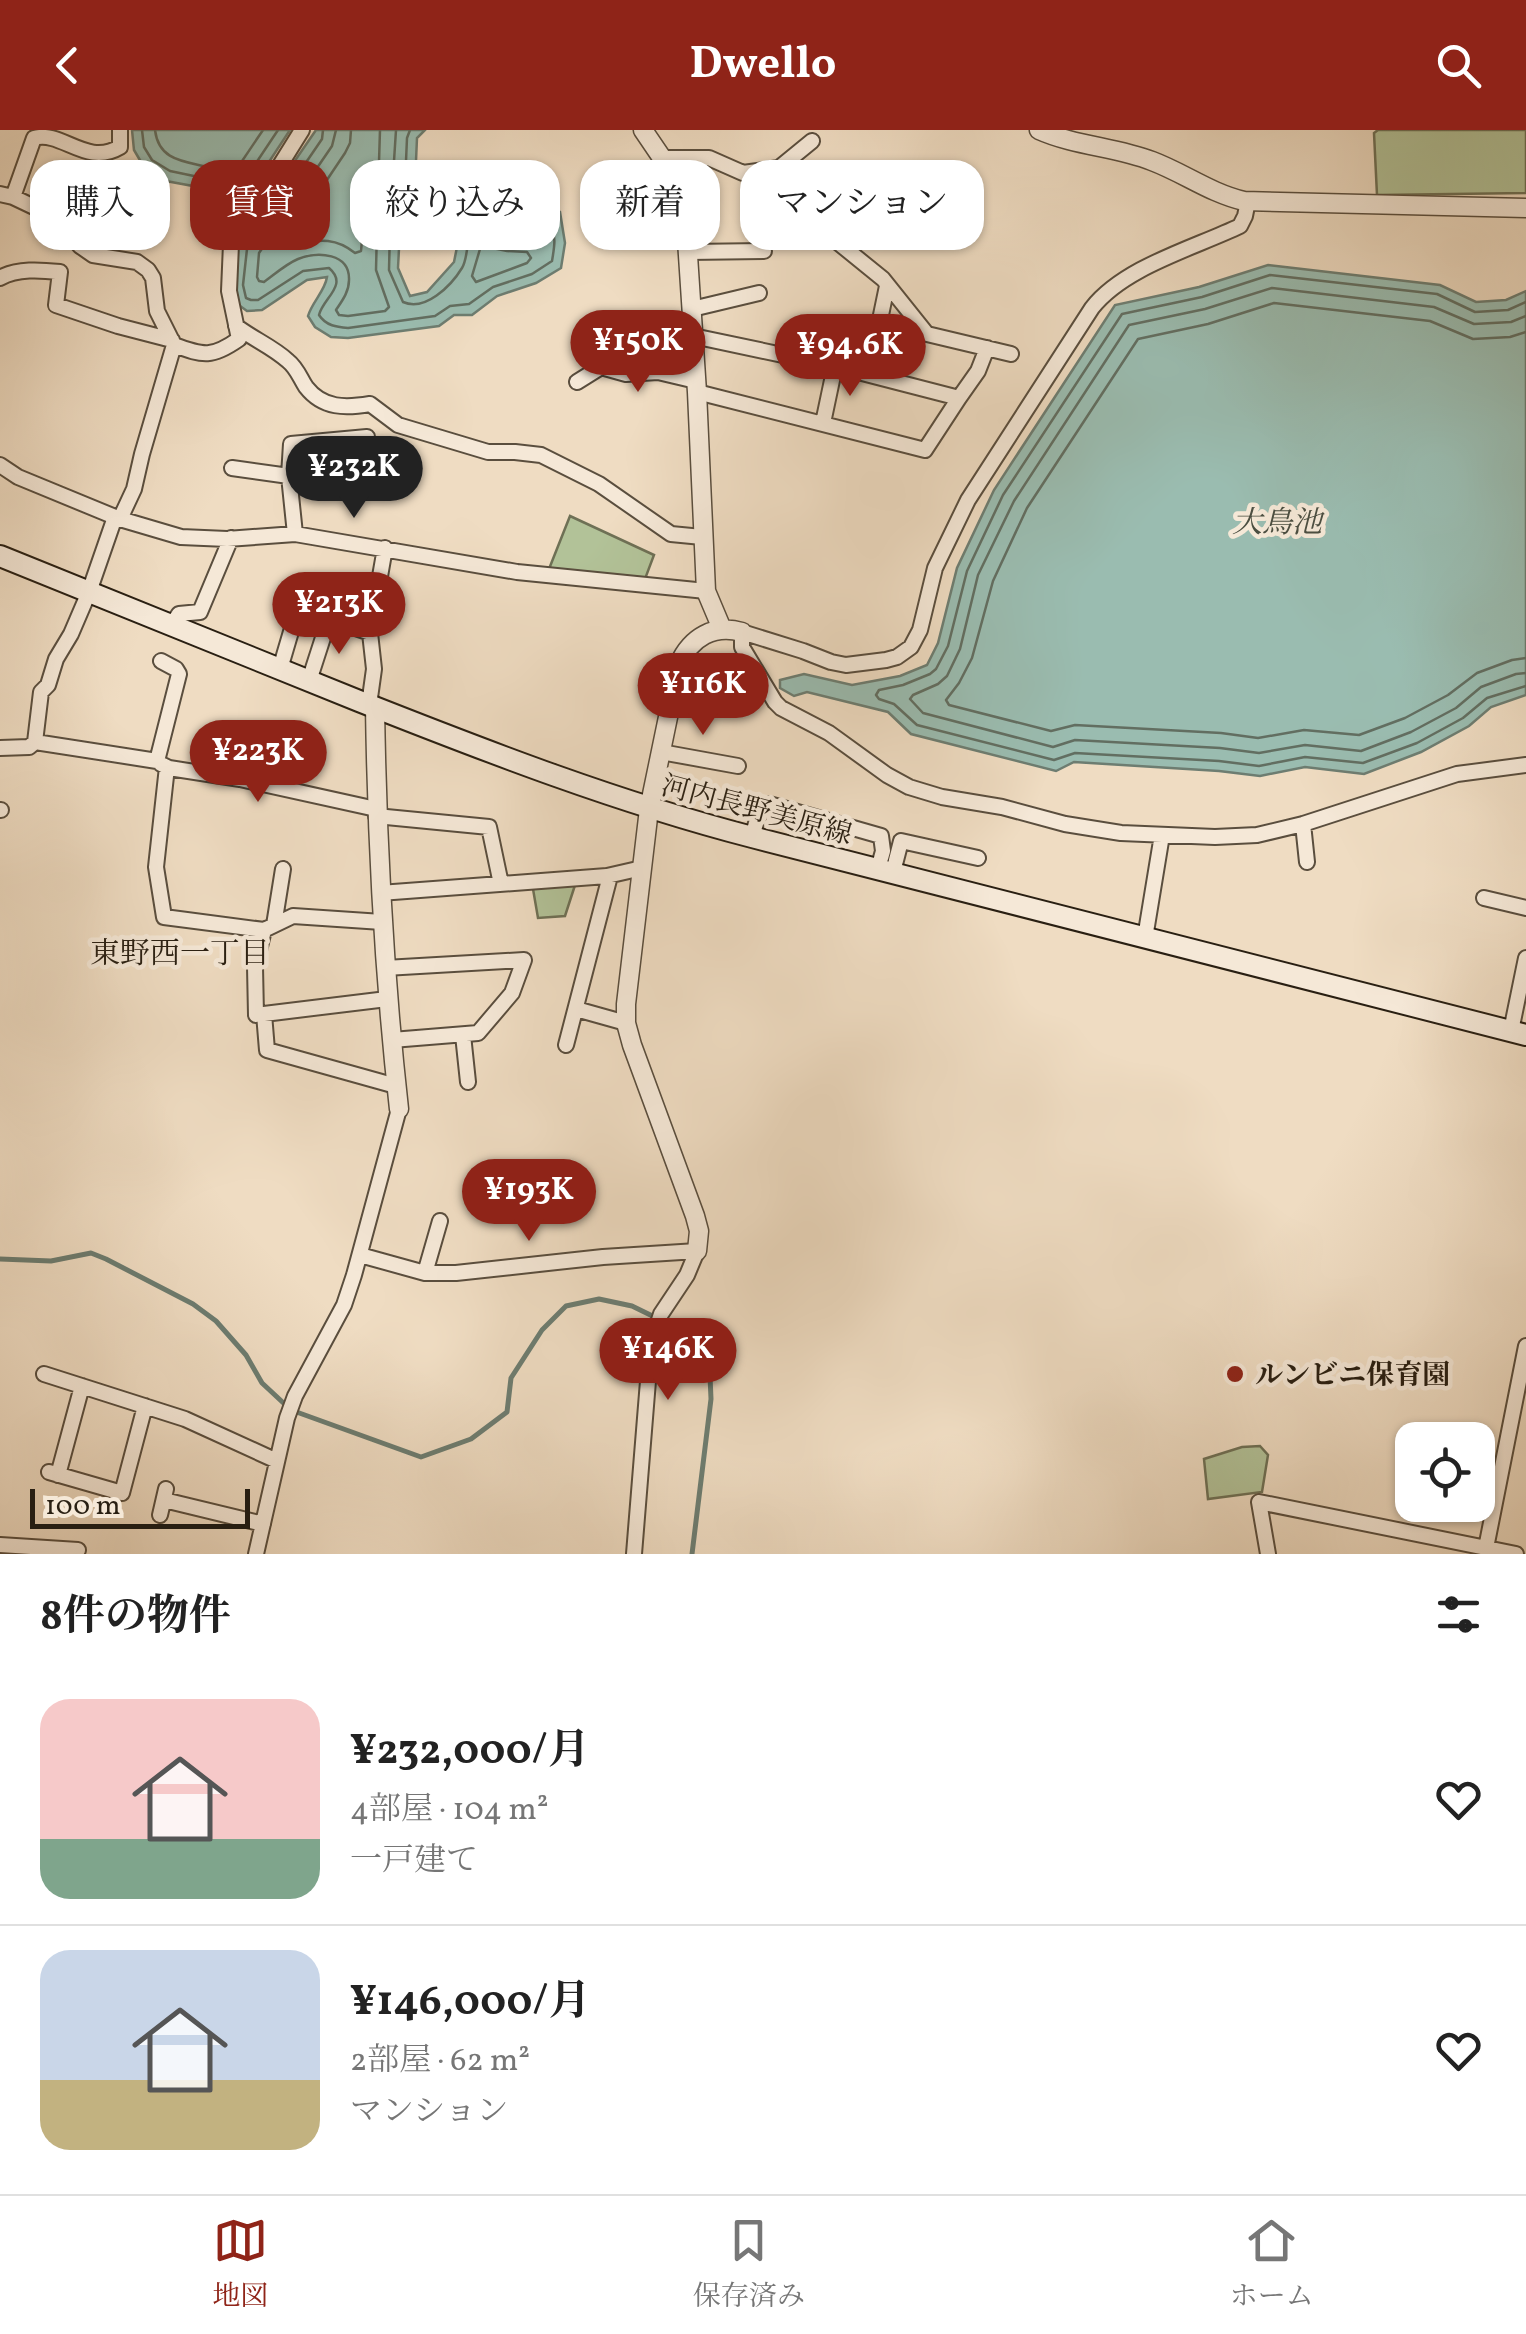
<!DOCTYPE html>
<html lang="ja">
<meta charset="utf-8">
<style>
:root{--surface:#fff;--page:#f6f6f6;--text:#222;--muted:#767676;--line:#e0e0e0;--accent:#8f2418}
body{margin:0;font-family:Vollkorn,"Noto Serif JP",serif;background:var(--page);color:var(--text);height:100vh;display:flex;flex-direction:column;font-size:38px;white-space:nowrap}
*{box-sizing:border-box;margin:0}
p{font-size:32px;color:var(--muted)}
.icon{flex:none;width:55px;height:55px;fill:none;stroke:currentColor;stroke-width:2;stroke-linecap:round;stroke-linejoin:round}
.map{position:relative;height:1424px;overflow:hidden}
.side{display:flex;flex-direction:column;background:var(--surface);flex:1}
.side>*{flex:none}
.hud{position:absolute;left:30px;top:30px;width:1000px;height:90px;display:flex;gap:20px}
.controls{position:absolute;left:1395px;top:1292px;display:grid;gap:20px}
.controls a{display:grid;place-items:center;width:100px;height:100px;border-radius:20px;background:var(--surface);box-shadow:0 2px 8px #0004;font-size:50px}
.scale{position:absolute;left:30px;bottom:25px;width:220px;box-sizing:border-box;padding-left:10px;border:5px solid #291f12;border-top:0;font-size:28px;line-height:35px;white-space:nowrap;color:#291f12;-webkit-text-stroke:8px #f5e8d7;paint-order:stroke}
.price{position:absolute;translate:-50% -85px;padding:0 22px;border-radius:35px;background:var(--accent);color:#fff;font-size:32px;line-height:65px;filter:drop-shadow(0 2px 5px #0008)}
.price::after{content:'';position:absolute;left:50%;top:60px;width:30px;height:22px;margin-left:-15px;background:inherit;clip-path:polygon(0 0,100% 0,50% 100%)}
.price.active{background:#222;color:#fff}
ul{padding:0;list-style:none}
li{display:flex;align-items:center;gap:30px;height:250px;padding:0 40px}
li+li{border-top:2px solid var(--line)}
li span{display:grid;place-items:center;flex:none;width:280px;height:200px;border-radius:30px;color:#555}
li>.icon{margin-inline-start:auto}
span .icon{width:120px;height:120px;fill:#fffc;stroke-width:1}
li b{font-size:42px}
h2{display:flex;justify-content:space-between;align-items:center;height:120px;padding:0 40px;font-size:42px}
.chip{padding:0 35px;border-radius:30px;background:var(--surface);box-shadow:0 2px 8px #0004;font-size:35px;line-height:90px}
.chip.active{background:var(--accent);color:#fff}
header{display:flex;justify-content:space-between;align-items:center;height:130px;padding:0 40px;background:var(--accent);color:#fff;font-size:45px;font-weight:700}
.dock{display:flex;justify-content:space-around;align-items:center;height:140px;border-top:2px solid var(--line);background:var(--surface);font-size:28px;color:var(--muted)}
.dock a{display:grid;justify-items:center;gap:5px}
.dock .active{color:var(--accent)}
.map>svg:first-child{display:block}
.green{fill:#b2c298;stroke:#6e7055;stroke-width:2.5}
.water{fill:#9abcb0;stroke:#6d7d71;stroke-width:2.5}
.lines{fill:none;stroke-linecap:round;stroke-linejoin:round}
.shore{stroke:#626e61;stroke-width:2.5}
.stream{stroke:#6d7d71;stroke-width:5}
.minor-casing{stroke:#5a4e3e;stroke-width:18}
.tertiary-casing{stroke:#5a4e3e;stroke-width:21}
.secondary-casing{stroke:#291f12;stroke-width:24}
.minor{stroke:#f5e8d7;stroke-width:14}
.tertiary{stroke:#f5e8d7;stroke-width:18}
.secondary{stroke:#f5e8d7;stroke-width:20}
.poi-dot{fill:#8f2418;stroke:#f5e8d7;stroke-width:4}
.labels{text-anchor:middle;stroke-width:9;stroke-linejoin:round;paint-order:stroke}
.street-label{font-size:28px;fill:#291f12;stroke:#f5e8d7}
.poi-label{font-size:28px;font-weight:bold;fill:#291f12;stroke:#f5e8d7;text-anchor:start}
.water-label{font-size:30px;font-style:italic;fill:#4b4e41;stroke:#f5e8d7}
.neighbourhood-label{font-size:30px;fill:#291f12;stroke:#f5e8d7}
</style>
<header><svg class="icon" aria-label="back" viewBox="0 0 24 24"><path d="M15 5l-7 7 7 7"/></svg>Dwello<svg class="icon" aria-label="search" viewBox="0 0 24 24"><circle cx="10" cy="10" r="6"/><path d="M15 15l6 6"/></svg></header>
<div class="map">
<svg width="1526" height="1424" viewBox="0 0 1526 1424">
<rect width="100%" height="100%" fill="#efdcc2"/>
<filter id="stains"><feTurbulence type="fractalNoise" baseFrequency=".002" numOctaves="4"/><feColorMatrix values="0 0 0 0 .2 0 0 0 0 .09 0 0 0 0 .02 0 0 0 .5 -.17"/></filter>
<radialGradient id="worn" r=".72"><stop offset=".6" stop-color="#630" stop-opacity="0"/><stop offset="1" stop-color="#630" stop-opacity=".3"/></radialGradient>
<!-- green -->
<path class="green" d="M1378,0h148v63l-149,2 -3,-62z
M570,386l84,39 -9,24 -96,-10z
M577,749l-12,37 -27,2 -5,-29z
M1260,1316l8,9 -6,37 -54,7 -4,-40 38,-12z"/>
<!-- water -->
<path class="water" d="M132,0h158l-56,85 -25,-26 -43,-8 -22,-14 -10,-17z
M316,0h109l-8,8 -1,23 6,14v10l-22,44 -2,39 12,28 17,-4 27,-30 8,-40c23,1 44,7 66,8l17,-18h15l5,31 -4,25 -25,15 -39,13 -25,19h-18l-15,11 -91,12 -17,-1 -16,-10 -7,-11c4,-14 17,-25 19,-39l-20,3 -45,30 -15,1 -11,-8 -3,-17 4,-41z
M1268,135l172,20 36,17 30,-2 20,-9v404l-35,12 -22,19 -48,26 -57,22 -59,-7 -45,9 -41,-5 -145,-9 -18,9 -145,-37 -23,-22 -81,-20 -13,4 -14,-8v-8l24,-6 48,11 48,-9 27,-11 11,-22 19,-75 37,-78 121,-185 84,-18z"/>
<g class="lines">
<!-- shore -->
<path class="shore" d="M142,0l2,17 8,13 18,11 43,9 19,16 4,-3 42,-63
M155,0c5,41 48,28 75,46l4,-3 29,-43
M323,0l-1,9 -75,110 -4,36 3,13 5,2h7l45,-29 26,-3c20,17 -6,30 -10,47 7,11 18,12 29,13l87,-12 15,-10 19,-2 24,-17 39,-13 20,-13c2,-12 5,-26 -2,-35l-5,1c-2,2 -10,10 -12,12 -15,6 -44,-6 -60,-6l-4,3c-2,10 -2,24 -7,32 -11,18 -37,44 -59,34l-14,-32 1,-41 22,-47 -6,-21 1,-23 3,-8
M336,0l-4,16 -73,107 -2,24 2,4 5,1c11,-8 22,-18 34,-23 20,-8 52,-6 51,21 0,12 -7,21 -13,30l3,5 9,1 37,-5 4,-4 -13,-37 1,-41 22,-49 -5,-19 2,-31
M351,0l-1,13 -5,10 -57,85 2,6c25,-3 43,-9 65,9l6,-2 3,-33 18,-39 -3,-17 1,-32
M483,116l24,5 20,1 4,6 -4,5 -51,19 -4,-6 8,-27z
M1526,172l-18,8 -33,2 -38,-18 -167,-19 -68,22 -80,17 -119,181 -36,76 -19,75 -12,23 -6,5 -27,11 -24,5 -3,5 3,4 15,5 23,21 137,35 21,-7 144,8 40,5 46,-9 58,6 54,-20 46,-25 24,-20 39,-12
M1526,186l-15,6 -37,2 -40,-17 -162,-19 -67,21 -76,16 -115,176 -36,74 -18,74 -13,27 -9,8 -25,11 -3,4 13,14 130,34 22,-7 145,8 39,5 46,-8 56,6 50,-19 45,-24 25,-21 35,-13 10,-1
M1526,202l-16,5 -37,2 -43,-18 -156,-18 -66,21 -70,15 -111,169 -34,73 -21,77 -13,25 -13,17 3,5 102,26 24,-6 146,8 37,5 46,-8 55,5 46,-17 43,-23 29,-22 35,-13 14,-2"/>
<!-- stream -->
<path class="stream" d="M0,1129l51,2 40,-8 15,6 87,45 23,17 30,34 16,28 29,27 130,47 50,-18 36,-27 4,-34 31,-48 24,-24 33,-7 33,7 41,20 21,20 16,30 1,23 -19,155"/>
<!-- minor casing -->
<g class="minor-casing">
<path id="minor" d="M662,28h47l34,15 36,-5 33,-27
M0,64l13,3 40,19 27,30 13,9 44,7 11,8 5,8 4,33 17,34c30,11 38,13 65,-6l-10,-48 2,-47 71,-114
M610,66l70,-5
M13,67l21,-59c28,-8 52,29 86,9v-17
M1248,71l-3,15 -5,10c-46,22 -116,41 -148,82l-124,192 -33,68 -15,62 -9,17 -14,10 -11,3 -40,5 -15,-3 -28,-11 -61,-19v15l33,55 6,6 48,25 58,42 22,12 33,10 60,10 63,17 56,9 94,4 42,-2 46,-11 154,-50 69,-9
M770,94l60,12 53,43 44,55 84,20
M688,122l76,-1
M0,148c17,-10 41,-8 60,-6l-4,33 62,21 54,14
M692,179l67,-16
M881,185l6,-29
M236,196c17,13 37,21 52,35 9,7 12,17 18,26 17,22 40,21 64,17l28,21 90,27h27l26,3 58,29 72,50 31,3
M693,206l142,30 124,32 -34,52 -228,-58
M577,252l24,-15 25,7 32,-2 38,9
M959,268l19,-27 9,-23
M823,293l12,-57
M0,335l18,12 102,42 61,18 46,2 68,-5 222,38 189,19
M232,338l57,8
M120,389l14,-30 8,-35 32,-109
M295,404l-6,-58 2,-32 76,-7
M171,496l8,-12 21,-2 31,-74
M280,539l15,-51
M309,551l20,-62 41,14
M369,575l5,-36 -4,-36 15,-85
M35,612l122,19 22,-87 -3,-5 -15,-8
M0,618l29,-1 6,-5 6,-50 7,-7 8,-26 15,-25 18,-42 26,-75
M661,622l77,14
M161,634l8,4 71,11 136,30
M167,637l-11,100 8,50 100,13
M0,680h1
M376,686l113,11 12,57
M1303,694l4,38
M752,707l7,-24 10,-9 112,32 2,15 -5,18
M893,742l8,-31 77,17
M380,763l227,-17 35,-8
M1484,768l42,10
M274,795l9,-56
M1145,808l17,-103
M385,838l139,-8 -12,33 -34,40 -86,7
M387,869l-123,15 3,36 129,36
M576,879l50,14
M256,885l-1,-48 9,-37 29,-14 89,6
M1511,901l15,-73
M463,905l5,47
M566,915l44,-169
M360,1125l65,18h31l147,-16 94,-6 -10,24 -26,39 -10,30 -17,210
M425,1143l15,-52
M44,1244l141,45 92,42
M49,1342l73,21 23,-87
M58,1345l24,-89
M164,1370l99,24
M160,1385l6,-26
M0,1415l78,5
M1486,1418l40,-202
M256,1424l31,-136 8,-22 49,-91 10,-30 45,-166
M1268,1424l-9,-52 257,52"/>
</g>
<!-- tertiary casing -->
<g class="tertiary-casing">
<path id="tertiary" d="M643,0l19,28 18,33 6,34 11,167 9,199 16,38
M1039,0c36,16 77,17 113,31 32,12 58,32 92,40l282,7
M375,577c2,135 9,268 24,402
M697,1121l2,-20 -4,-15 -63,-171 -6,-22v-19l23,-195 30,-145c12,-27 35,-40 63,-32"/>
</g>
<!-- secondary casing -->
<g class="secondary-casing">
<path id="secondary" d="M0,426c119,49 239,97 359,145 129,51 258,101 393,136l774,198"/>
</g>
<!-- minor -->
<use href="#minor" class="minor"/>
<!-- tertiary -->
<use href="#tertiary" class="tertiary"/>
<!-- secondary -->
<use href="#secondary" class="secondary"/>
</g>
<!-- markers -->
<circle class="poi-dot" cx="1235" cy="1244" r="10"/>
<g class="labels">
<!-- street labels -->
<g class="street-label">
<text transform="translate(757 679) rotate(15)" y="10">河内長野美原線</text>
</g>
<!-- poi labels -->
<g class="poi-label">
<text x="1255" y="1254">ルンビニ保育園</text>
</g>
<!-- water labels -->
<g class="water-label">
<text x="1277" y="402">大鳥池</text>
</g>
<!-- neighbourhood labels -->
<g class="neighbourhood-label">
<text x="180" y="833">東野西一丁目</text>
</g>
</g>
<rect width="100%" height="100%" filter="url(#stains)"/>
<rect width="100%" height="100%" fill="url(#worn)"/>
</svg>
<div class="controls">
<a><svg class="icon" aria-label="locate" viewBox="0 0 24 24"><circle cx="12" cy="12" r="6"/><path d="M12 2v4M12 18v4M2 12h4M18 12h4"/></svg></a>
</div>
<div class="scale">100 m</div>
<b class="price" style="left:638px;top:265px">¥150K</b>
<b class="price" style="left:850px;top:269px">¥94.6K</b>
<b class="price active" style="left:354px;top:391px">¥232K</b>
<b class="price" style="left:339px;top:527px">¥213K</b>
<b class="price" style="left:703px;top:608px">¥116K</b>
<b class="price" style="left:258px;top:675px">¥223K</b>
<b class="price" style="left:529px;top:1114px">¥193K</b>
<b class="price" style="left:668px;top:1273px">¥146K</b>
<div class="hud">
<a class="chip">購入</a>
<a class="chip active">賃貸</a>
<a class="chip">絞り込み</a>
<a class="chip">新着</a>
<a class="chip">マンション</a>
</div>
</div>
<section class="side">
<h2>8件の物件<svg class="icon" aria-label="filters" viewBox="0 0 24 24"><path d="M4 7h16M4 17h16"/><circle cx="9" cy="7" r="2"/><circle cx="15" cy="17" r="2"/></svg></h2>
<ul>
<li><span style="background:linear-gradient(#f6c9c9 70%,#7fa58c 0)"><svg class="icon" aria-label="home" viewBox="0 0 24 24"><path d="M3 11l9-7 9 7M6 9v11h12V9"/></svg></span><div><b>¥232,000/月</b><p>4部屋 · 104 m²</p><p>一戸建て</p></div><svg class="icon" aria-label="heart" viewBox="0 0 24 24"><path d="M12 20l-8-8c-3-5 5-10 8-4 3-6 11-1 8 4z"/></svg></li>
<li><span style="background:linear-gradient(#c9d6e8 65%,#c2b280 0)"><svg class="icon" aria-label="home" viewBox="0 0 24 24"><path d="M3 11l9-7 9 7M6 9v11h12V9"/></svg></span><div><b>¥146,000/月</b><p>2部屋 · 62 m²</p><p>マンション</p></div><svg class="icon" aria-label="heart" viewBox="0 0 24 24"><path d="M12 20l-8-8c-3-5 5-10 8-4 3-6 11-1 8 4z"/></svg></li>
</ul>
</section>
<nav class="dock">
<a class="active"><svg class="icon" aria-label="map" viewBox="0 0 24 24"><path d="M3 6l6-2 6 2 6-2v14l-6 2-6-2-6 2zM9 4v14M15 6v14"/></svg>地図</a>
<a><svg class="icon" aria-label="saved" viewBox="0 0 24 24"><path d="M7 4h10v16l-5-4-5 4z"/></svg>保存済み</a>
<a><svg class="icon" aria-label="home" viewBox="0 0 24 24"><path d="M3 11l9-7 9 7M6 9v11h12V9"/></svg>ホーム</a>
</nav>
